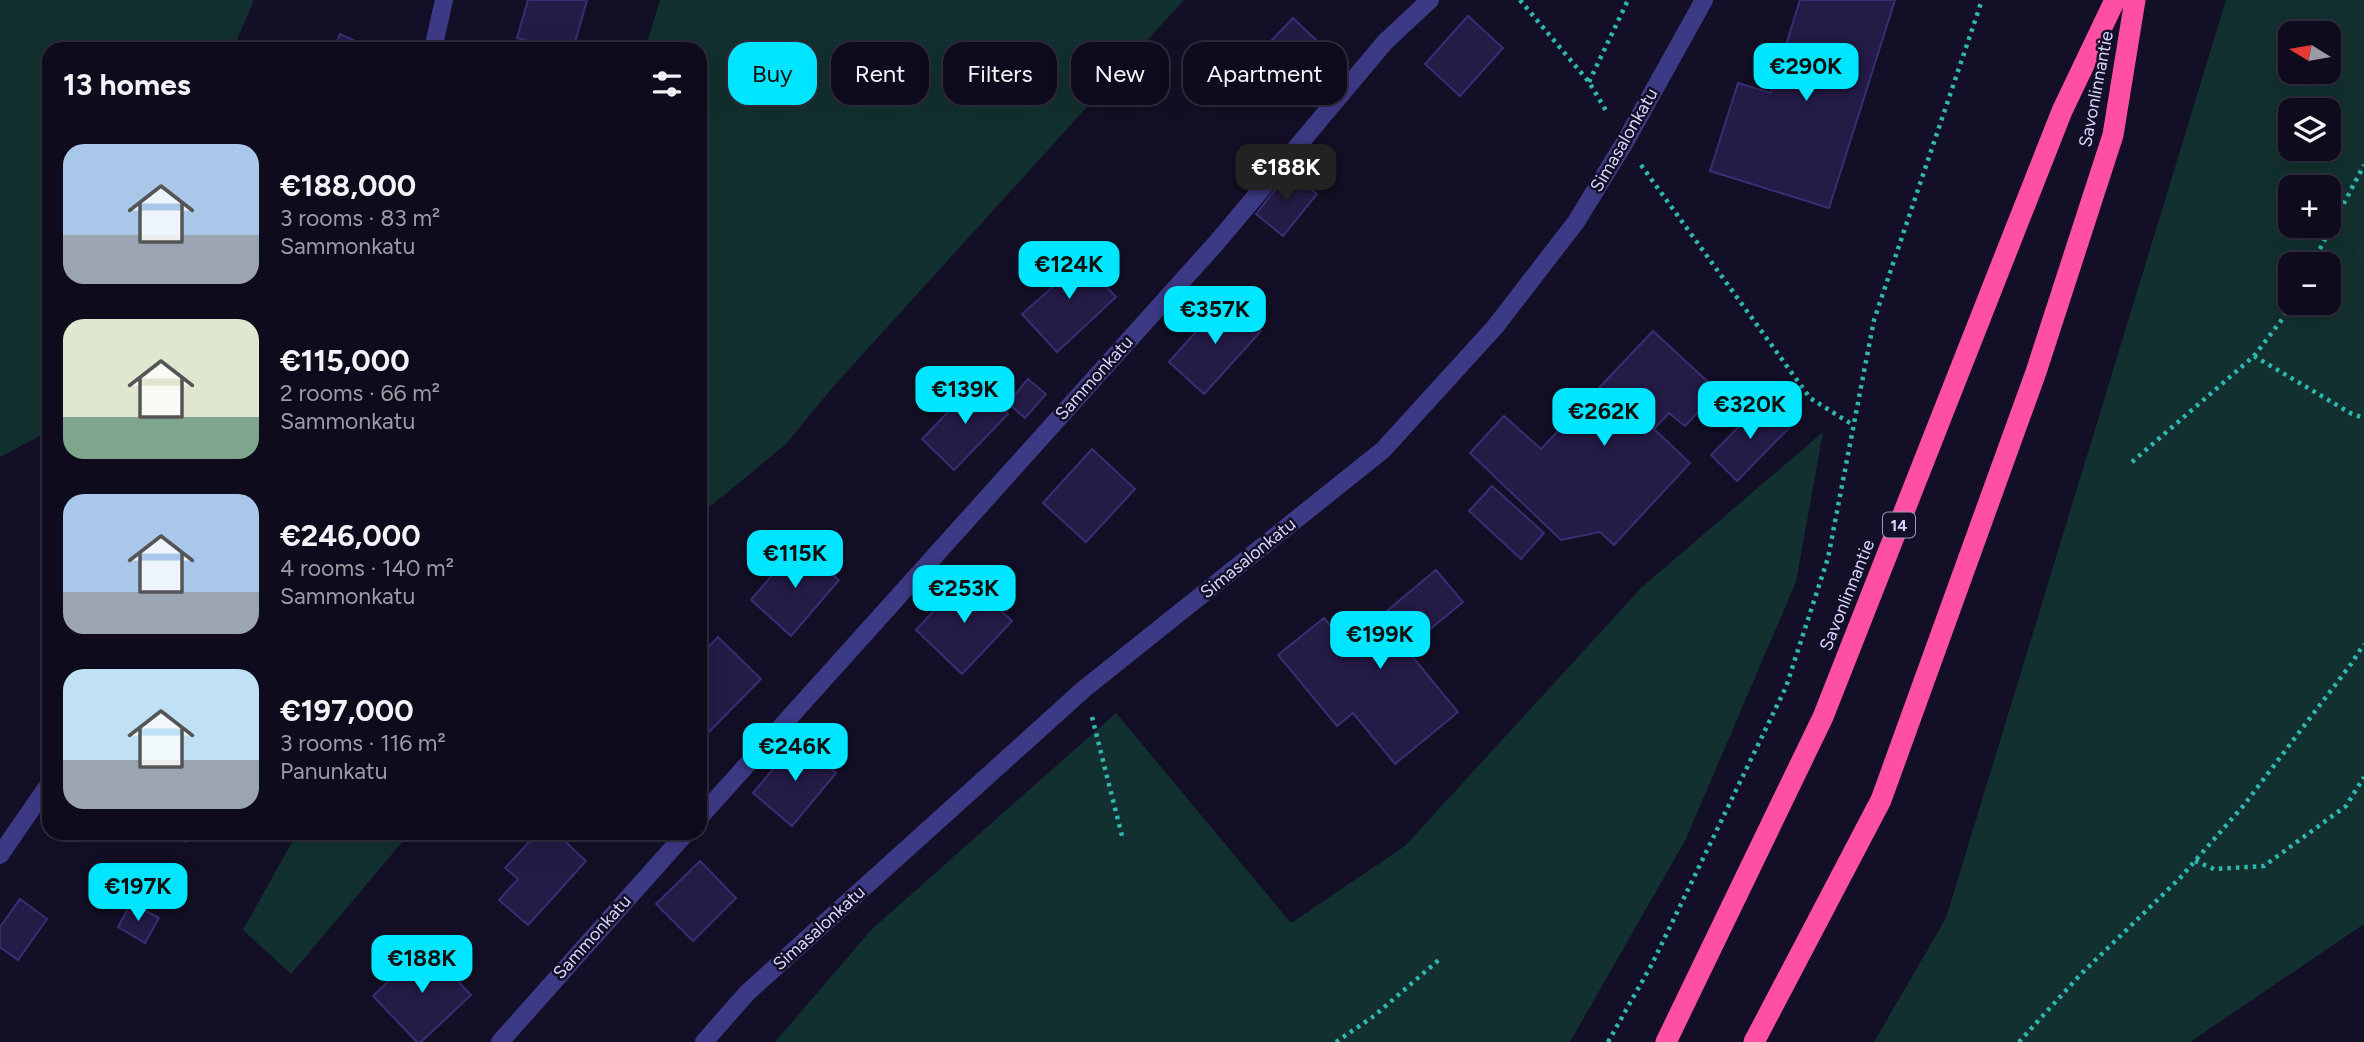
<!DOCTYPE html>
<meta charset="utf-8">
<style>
:root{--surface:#0e0b1c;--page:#1c1929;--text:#f1f3f6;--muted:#9b9ba3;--line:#2e2b3b;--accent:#00e5ff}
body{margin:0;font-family:Figtree,sans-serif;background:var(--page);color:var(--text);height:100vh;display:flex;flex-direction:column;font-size:26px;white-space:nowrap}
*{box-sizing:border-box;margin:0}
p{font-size:23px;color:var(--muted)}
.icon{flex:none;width:38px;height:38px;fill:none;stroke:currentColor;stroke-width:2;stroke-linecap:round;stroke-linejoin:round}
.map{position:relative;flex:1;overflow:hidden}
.details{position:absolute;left:42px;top:42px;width:665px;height:798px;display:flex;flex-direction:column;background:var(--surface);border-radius:21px;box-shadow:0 7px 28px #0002,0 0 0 2px var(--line)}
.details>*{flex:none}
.guide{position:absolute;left:728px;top:42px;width:665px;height:63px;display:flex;gap:14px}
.needle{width:46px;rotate:281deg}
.buttons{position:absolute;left:2278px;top:21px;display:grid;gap:14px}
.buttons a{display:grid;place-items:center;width:63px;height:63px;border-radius:14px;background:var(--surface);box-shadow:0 7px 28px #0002,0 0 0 2px var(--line);font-size:35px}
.price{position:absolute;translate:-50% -60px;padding:0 16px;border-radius:14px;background:var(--accent);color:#111;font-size:23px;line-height:46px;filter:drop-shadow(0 2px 4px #0008)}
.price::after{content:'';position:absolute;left:50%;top:42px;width:21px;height:16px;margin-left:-10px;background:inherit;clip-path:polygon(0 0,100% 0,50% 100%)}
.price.selected{background:#222;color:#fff}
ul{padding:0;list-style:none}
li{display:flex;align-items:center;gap:21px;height:175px;padding:0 21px}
li span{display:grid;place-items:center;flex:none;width:196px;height:140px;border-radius:21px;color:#555}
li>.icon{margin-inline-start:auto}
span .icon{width:84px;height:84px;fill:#fffc;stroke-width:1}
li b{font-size:30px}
h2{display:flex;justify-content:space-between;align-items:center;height:84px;padding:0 21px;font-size:30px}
.pill{padding:0 24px;border-radius:21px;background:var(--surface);box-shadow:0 7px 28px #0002,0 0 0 2px var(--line);font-size:24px;line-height:63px}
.pill.selected{background:var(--accent);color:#111}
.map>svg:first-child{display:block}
.green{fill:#12302f;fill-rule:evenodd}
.building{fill:#241b47;stroke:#3b2d73;stroke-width:2}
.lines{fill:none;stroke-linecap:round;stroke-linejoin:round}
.path{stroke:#2fb8b0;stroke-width:4.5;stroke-dasharray:3.5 5;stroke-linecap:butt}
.street{stroke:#3d3a85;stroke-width:18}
.highway{stroke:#ff4fa3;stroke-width:21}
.labels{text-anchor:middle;stroke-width:5;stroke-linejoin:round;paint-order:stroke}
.shield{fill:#130f26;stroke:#9e99be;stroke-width:2}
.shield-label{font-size:16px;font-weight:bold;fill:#d9d4ff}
.street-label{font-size:18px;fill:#d9d4ff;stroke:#130f26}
</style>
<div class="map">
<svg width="2364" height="1042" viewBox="0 0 2364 1042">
<rect width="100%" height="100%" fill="#130f26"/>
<!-- green -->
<path class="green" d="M0,0h254l-21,49h-184v378l-5,7 -44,23z
M660,0h524l-352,388 -46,56 -86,71v-466h-55z
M2226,0h138v924l-174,118h-316l72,-124zM2329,33v39h-38v-39zM2329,110v39h-38v-39zM2291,187h38v39h-38zM2329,264v39h-38v-39z
M1823,432l-27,150 -111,259 -115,201h-795l97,-113 244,-216 175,210 114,-77 237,-259z
M297,833h113l-119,141 -48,-44z"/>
<!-- building -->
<path class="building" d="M528,0h59l-14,49h-17l-39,-11z
M1800,0h95l-66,208 -119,-37 28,-88 33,10z
M1468,16l35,32 -43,48 -35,-32z
M1293,18l39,37 -45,49 -40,-38z
M340,34l33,15h-39z
M1289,172l28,22 -34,42 -27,-22z
M1070,247l46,50 -59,55 -35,-38 35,-31 -11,-13z
M1225,299l36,32 -57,63 -35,-32z
M1653,331l65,60 -33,35 -16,-13 -15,16 36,34 -76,82 -14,-13 -39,8 -91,-87 34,-37 37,33z
M1028,379l18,15 -21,24 -17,-15z
M976,383l32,31 -54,56 -32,-31z
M1764,401l26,26 -53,54 -26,-26z
M1092,449l43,40 -49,53 -43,-39z
M1492,486l52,47 -23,26 -52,-48z
M798,545l41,35 -48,56 -40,-36z
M1436,570l27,32 -57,47 52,63 -63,52 -42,-51 -16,13 -59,-71 46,-37 22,27z
M965,577l47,44 -50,53 -46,-44z
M718,637l43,42 -54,55 -7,-7v-71z
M797,740l39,33 -44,53 -39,-33z
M169,833h22l-5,9z
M537,833h19l30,28 -58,64 -29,-25 19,-21 -13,-11z
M700,861l36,37 -43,43 -37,-37z
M20,899l27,20 -29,41 -18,-13v-20z
M131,903l28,15 -14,25 -27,-16z
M425,946l46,49 -50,47h-4l-44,-46z"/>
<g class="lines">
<!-- path -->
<path class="path" d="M1520,0l69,82 19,32
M1589,82l39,-82
M1641,165l169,233 43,27
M2312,264l52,-99
M2254,356l98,58 12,4
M2132,462l122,-106 29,-38 8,-15
M1092,717l31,123
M2195,861l19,8 50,-3 82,-60 18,-29
M1336,1042l38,-26 67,-58
M1608,1042l44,-78 134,-277 42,-129 46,-238 108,-320
M2019,1042l61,-67 100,-97 64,-73 107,-141 13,-20"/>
<!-- street -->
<path class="street" d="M433,49l11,-49
M700,817l518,-576 167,-199 45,-42
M0,855l49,-71
M500,1042l186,-209
M704,1042l43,-49 337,-304 299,-239 112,-123 81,-105 49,-80 79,-142"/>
<!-- highway -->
<path class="highway" d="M1666,1042l157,-325 239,-606 53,-111
M1754,1042l127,-242 155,-428 77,-237 22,-135"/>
</g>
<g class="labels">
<!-- shield labels -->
<rect class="shield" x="1883" y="512.5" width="32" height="25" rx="5"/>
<g class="shield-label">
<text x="1899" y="531">14</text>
</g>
<!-- street labels -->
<g class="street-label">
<text transform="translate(2096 89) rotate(-79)" y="6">Savonlinnantie</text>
<text transform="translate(1624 140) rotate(-60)" y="6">Simasalonkatu</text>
<text transform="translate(1094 378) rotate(-48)" y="6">Sammonkatu</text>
<text transform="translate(1248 558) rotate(-39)" y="6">Simasalonkatu</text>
<text transform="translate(1847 595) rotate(-68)" y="6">Savonlinnantie</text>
<text transform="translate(819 928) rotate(-42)" y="6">Simasalonkatu</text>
<text transform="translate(592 937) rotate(-48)" y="6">Sammonkatu</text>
</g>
</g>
</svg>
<div class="buttons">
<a><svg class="needle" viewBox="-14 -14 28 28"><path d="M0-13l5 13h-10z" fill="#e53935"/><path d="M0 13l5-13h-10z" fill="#9b9ba3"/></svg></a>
<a><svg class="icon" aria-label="layers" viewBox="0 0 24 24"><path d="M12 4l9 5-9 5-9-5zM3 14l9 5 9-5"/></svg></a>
<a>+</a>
<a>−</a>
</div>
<b class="price" style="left:1806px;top:103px">€290K</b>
<b class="price selected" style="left:1286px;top:204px">€188K</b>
<b class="price" style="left:1069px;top:301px">€124K</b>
<b class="price" style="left:1215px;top:346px">€357K</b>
<b class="price" style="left:965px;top:426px">€139K</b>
<b class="price" style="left:1750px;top:441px">€320K</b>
<b class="price" style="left:1604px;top:448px">€262K</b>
<b class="price" style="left:795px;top:590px">€115K</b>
<b class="price" style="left:964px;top:625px">€253K</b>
<b class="price" style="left:1380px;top:671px">€199K</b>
<b class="price" style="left:795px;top:783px">€246K</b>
<b class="price" style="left:138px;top:923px">€197K</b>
<b class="price" style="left:422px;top:995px">€188K</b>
<div class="guide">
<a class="pill selected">Buy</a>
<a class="pill">Rent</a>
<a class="pill">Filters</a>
<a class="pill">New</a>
<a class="pill">Apartment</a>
</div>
<section class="details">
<h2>13 homes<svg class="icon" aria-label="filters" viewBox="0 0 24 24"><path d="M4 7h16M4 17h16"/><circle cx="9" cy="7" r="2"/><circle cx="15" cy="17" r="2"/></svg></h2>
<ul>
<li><span style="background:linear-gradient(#a9c7e8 65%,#9aa5b1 0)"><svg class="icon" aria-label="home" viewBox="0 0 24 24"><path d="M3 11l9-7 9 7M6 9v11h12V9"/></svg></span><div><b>€188,000</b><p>3 rooms · 83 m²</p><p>Sammonkatu</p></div></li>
<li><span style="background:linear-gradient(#dfe7d0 70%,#7fa58c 0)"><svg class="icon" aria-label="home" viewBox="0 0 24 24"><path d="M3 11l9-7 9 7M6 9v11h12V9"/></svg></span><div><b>€115,000</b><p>2 rooms · 66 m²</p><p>Sammonkatu</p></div></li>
<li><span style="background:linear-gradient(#a9c7e8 70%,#9aa5b1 0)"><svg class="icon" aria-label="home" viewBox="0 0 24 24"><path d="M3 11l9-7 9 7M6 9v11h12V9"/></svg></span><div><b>€246,000</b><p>4 rooms · 140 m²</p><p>Sammonkatu</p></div></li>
<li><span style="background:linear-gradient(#bfe0f5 65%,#9aa5b1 0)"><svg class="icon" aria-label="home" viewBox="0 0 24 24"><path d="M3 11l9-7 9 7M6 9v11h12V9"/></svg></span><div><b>€197,000</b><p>3 rooms · 116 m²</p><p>Panunkatu</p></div></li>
</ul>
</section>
</div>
